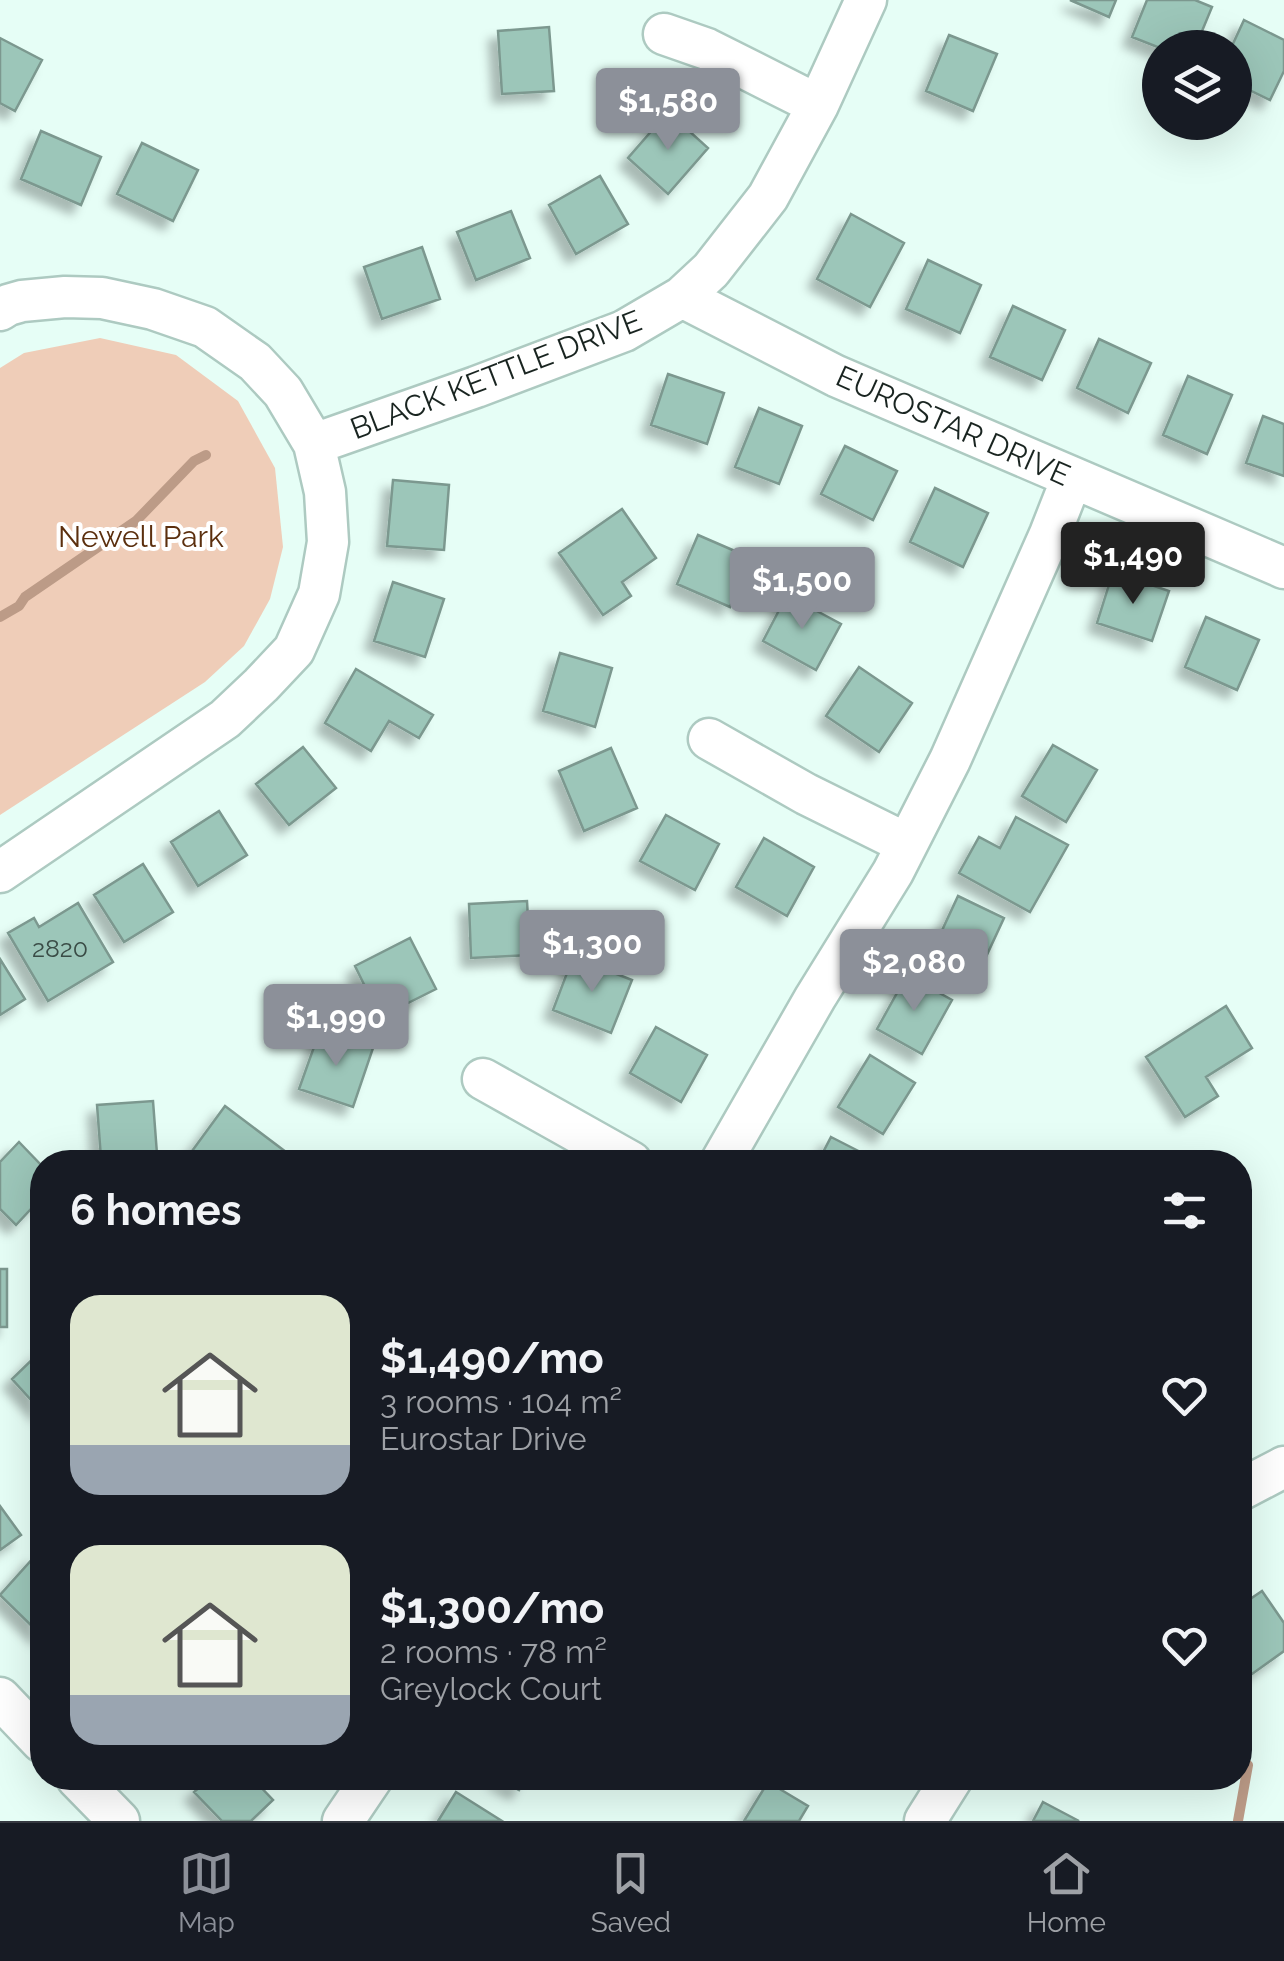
<!DOCTYPE html>
<meta charset="utf-8">
<style>
:root{--surface:#171b24;--page:#20242c;--text:#f1f3f6;--muted:#9ea1a6;--line:#363941;--accent:#8c9099}
body{margin:0;font-family:Raleway,sans-serif;background:var(--page);color:var(--text);height:100vh;display:flex;flex-direction:column;font-size:38px;white-space:nowrap}
*{box-sizing:border-box;margin:0}
p{font-size:32px;color:var(--muted)}
.icon{flex:none;width:55px;height:55px;fill:none;stroke:currentColor;stroke-width:2;stroke-linecap:round;stroke-linejoin:round}
.map{position:relative;flex:1;overflow:hidden}
.side{position:absolute;left:30px;top:1150px;width:1222px;height:640px;display:flex;flex-direction:column;background:var(--surface);border-radius:40px;box-shadow:0 10px 40px #0002}
.side>*{flex:none}
.buttons{position:absolute;left:1142px;top:30px;display:grid;gap:20px}
.buttons a{display:grid;place-items:center;width:110px;height:110px;border-radius:50%;background:var(--surface);box-shadow:0 10px 40px #0002;font-size:50px}
.price{position:absolute;translate:-50% -85px;padding:0 22px;border-radius:10px;background:var(--accent);color:#fff;font-size:32px;line-height:65px;filter:drop-shadow(0 2px 5px #0008)}
.price::after{content:'';position:absolute;left:50%;top:60px;width:30px;height:22px;margin-left:-15px;background:inherit;clip-path:polygon(0 0,100% 0,50% 100%)}
.price.on{background:#222;color:#fff}
ul{padding:0;list-style:none}
li{display:flex;align-items:center;gap:30px;height:250px;padding:0 40px}
li span{display:grid;place-items:center;flex:none;width:280px;height:200px;border-radius:30px;color:#555}
li>.icon{margin-inline-start:auto}
span .icon{width:120px;height:120px;fill:#fffc;stroke-width:1}
li b{font-size:42px}
h2{display:flex;justify-content:space-between;align-items:center;height:120px;padding:0 40px;font-size:42px}
.menu{display:flex;justify-content:space-around;align-items:center;height:140px;border-top:2px solid var(--line);background:var(--surface);font-size:28px;color:var(--muted)}
.menu a{display:grid;justify-items:center;gap:5px}
.menu .on{color:var(--accent)}
.map>svg:first-child{display:block}
.green{fill:#efcdb8}
.lines{fill:none;stroke-linecap:round;stroke-linejoin:round}
.stream{stroke:#bc9b87;stroke-width:10}
.building{fill:#9cc6b9;stroke:#7c988f;stroke-width:2.5;filter:url(#shadow)}
.minor-casing{stroke:#adcac1;stroke-width:45}
.minor{stroke:#fff;stroke-width:40}
.labels{text-anchor:middle;stroke-width:8;stroke-linejoin:round;paint-order:stroke}
.number-label{font-size:25px;fill:#3a4c46}
.street-label{font-size:30px;fill:#192420;stroke:#fff}
.park-label{font-size:30px;fill:#5b2f0e;stroke:#fff}
</style>
<div class="map">
<svg width="1284" height="1821" viewBox="0 0 1284 1821">
<defs>
<filter id="shadow"><feDropShadow dx="-9" dy="9" stdDeviation="5" flood-color="#0004"/></filter>
</defs>
<rect width="100%" height="100%" fill="#e6fef6"/>
<!-- green -->
<path class="green" d="M100,338l76,17 62,46 37,67 8,79 -13,52 -26,47 -39,36 -205,133v-447l24,-15z"/>
<g class="lines">
<!-- stream -->
<path class="stream" d="M0,617l19,-11 6,-9 111,-76 58,-60 12,-6
M1238,1821l10,-56"/>
</g>
<!-- building -->
<path class="building" d="M1070,0h46l-7,17z
M1147,0h48l17,7 -17,41h-35l-28,-11z
M1244,20l40,20v31l-14,29 -35,-17v-35h-4z
M549,27l5,64 -52,3 -4,-63z
M949,35l48,19 -24,57 -47,-20z
M0,38l42,22 -27,51 -15,-8z
M668,112l40,36 -40,46 -40,-36z
M41,131l60,26 -20,48 -60,-26z
M142,143l56,27 -25,51 -56,-27z
M600,176l28,48 -52,30 -27,-49z
M511,211l19,47 -54,22 -19,-48z
M851,214l53,29 -34,64 -53,-28z
M422,247l18,52 -58,20 -18,-52z
M928,260l53,25 -21,48 -54,-24z
M1013,306l52,24 -23,50 -52,-23z
M1099,339l52,24 -23,50 -51,-25z
M668,374l56,19 -17,51 -56,-19z
M1188,376l44,19 -25,59 -44,-19z
M759,408l43,18 -23,58 -44,-17z
M1263,416l21,8v52l-38,-13z
M845,446l52,25 -24,49 -52,-26z
M393,480l56,5 -5,65 -57,-4z
M935,488l53,25 -25,54 -53,-25z
M622,509l34,49 -34,24 9,14 -28,19 -44,-62z
M698,535l53,23 -21,49 -53,-23z
M1113,572l56,19 -17,50 -55,-18z
M393,582l51,17 -19,58 -51,-16z
M787,595l54,29 -25,46 -53,-29z
M1206,617l53,23 -22,50 -52,-23z
M560,653l52,15 -17,59 -52,-16z
M859,667l53,36 -33,49 -53,-36z
M356,669l77,46 -14,23 -30,-17 -18,30 -46,-28z
M1053,745l44,25 -31,52 -44,-26z
M303,747l33,41 -47,37 -33,-41z
M611,748l26,60 -53,23 -25,-60z
M219,811l28,44 -49,31 -27,-44z
M666,815l53,29 -24,46 -55,-29z
M1016,817l52,28 -38,67 -71,-39 20,-36 21,11z
M764,838l50,29 -27,49 -51,-29z
M143,864l30,48 -49,30 -30,-47z
M958,896l46,22 -26,56 -46,-22z
M527,901l3,54 -59,3 -2,-54z
M78,903l35,59 -65,39 -40,-68 26,-15 5,9z
M410,938l26,51 -56,28 -25,-51z
M573,957l59,23 -21,53 -58,-23z
M0,959l25,40 -25,16z
M907,975l45,25 -30,54 -45,-25z
M1226,1006l26,42 -46,29 12,19 -33,21 -39,-60z
M656,1027l51,28 -26,47 -51,-29z
M320,1030l53,18 -20,59 -54,-18z
M870,1055l45,28 -32,51 -45,-27z
M153,1101l4,53 -56,4 -4,-53z
M225,1106l61,46 -8,10h-94z
M831,1137l49,25h-62z
M19,1142l23,24v31l-26,28 -16,-16v-47z
M0,1269h7v58h-7z
M42,1350v62l-30,-33z
M0,1506l21,29 -21,15z
M36,1555l6,7v74l-42,-41z
M1262,1591l22,32v28l-32,23 -7,-11 -5,3v-60z
M210,1778h42l21,22 -22,21h-29l-28,-29z
M496,1778h30l-7,12z
M768,1782l40,24 -9,15h-55z
M456,1792l46,29h-64z
M1043,1802l36,19h-46z"/>
<g class="lines">
<!-- minor casing -->
<g class="minor-casing">
<path id="minor" d="M664,34l43,15 111,56
M682,297l154,79 448,192
M0,310l8,-5 14,-4 43,-4 37,1 51,11 52,18 50,35 28,30 31,52 11,48 3,50 -9,52 -25,56 -33,35 -36,34 -225,153
M314,444l162,-57 148,-56 58,-34 29,-27 57,-73 50,-92 48,-105
M709,739l97,55 101,50
M483,1079l148,83
M721,1162l94,-164 78,-126 57,-112 100,-226 22,-56
M1240,1490l44,-23
M0,1698l42,44
M77,1778l42,43
M343,1821l29,-43
M925,1821l27,-43"/>
</g>
<!-- minor -->
<use href="#minor" class="minor"/>
</g>
<g class="labels">
<!-- number labels -->
<g class="number-label">
<text x="60" y="957">2820</text>
</g>
<!-- street labels -->
<g class="street-label">
<text transform="translate(496 375) rotate(-21)" y="10">BLACK KETTLE DRIVE</text>
<text transform="translate(953 426) rotate(24)" y="10">EUROSTAR DRIVE</text>
</g>
<!-- park labels -->
<g class="park-label">
<text x="141" y="547">Newell Park</text>
</g>
</g>
</svg>
<div class="buttons">
<a><svg class="icon" aria-label="layers" viewBox="0 0 24 24"><path d="M12 4l9 5-9 5-9-5zM3 14l9 5 9-5"/></svg></a>
</div>
<b class="price" style="left:668px;top:153px">$1,580</b>
<b class="price on" style="left:1133px;top:607px">$1,490</b>
<b class="price" style="left:802px;top:632px">$1,500</b>
<b class="price" style="left:592px;top:995px">$1,300</b>
<b class="price" style="left:914px;top:1014px">$2,080</b>
<b class="price" style="left:336px;top:1069px">$1,990</b>
<section class="side">
<h2>6 homes<svg class="icon" aria-label="filters" viewBox="0 0 24 24"><path d="M4 7h16M4 17h16"/><circle cx="9" cy="7" r="2"/><circle cx="15" cy="17" r="2"/></svg></h2>
<ul>
<li><span style="background:linear-gradient(#dfe7d0 75%,#9aa5b1 0)"><svg class="icon" aria-label="home" viewBox="0 0 24 24"><path d="M3 11l9-7 9 7M6 9v11h12V9"/></svg></span><div><b>$1,490/mo</b><p>3 rooms · 104 m²</p><p>Eurostar Drive</p></div><svg class="icon" aria-label="heart" viewBox="0 0 24 24"><path d="M12 20l-8-8c-3-5 5-10 8-4 3-6 11-1 8 4z"/></svg></li>
<li><span style="background:linear-gradient(#dfe7d0 75%,#9aa5b1 0)"><svg class="icon" aria-label="home" viewBox="0 0 24 24"><path d="M3 11l9-7 9 7M6 9v11h12V9"/></svg></span><div><b>$1,300/mo</b><p>2 rooms · 78 m²</p><p>Greylock Court</p></div><svg class="icon" aria-label="heart" viewBox="0 0 24 24"><path d="M12 20l-8-8c-3-5 5-10 8-4 3-6 11-1 8 4z"/></svg></li>
</ul>
</section>
</div>
<nav class="menu">
<a class="on"><svg class="icon" aria-label="map" viewBox="0 0 24 24"><path d="M3 6l6-2 6 2 6-2v14l-6 2-6-2-6 2zM9 4v14M15 6v14"/></svg>Map</a>
<a><svg class="icon" aria-label="saved" viewBox="0 0 24 24"><path d="M7 4h10v16l-5-4-5 4z"/></svg>Saved</a>
<a><svg class="icon" aria-label="home" viewBox="0 0 24 24"><path d="M3 11l9-7 9 7M6 9v11h12V9"/></svg>Home</a>
</nav>
